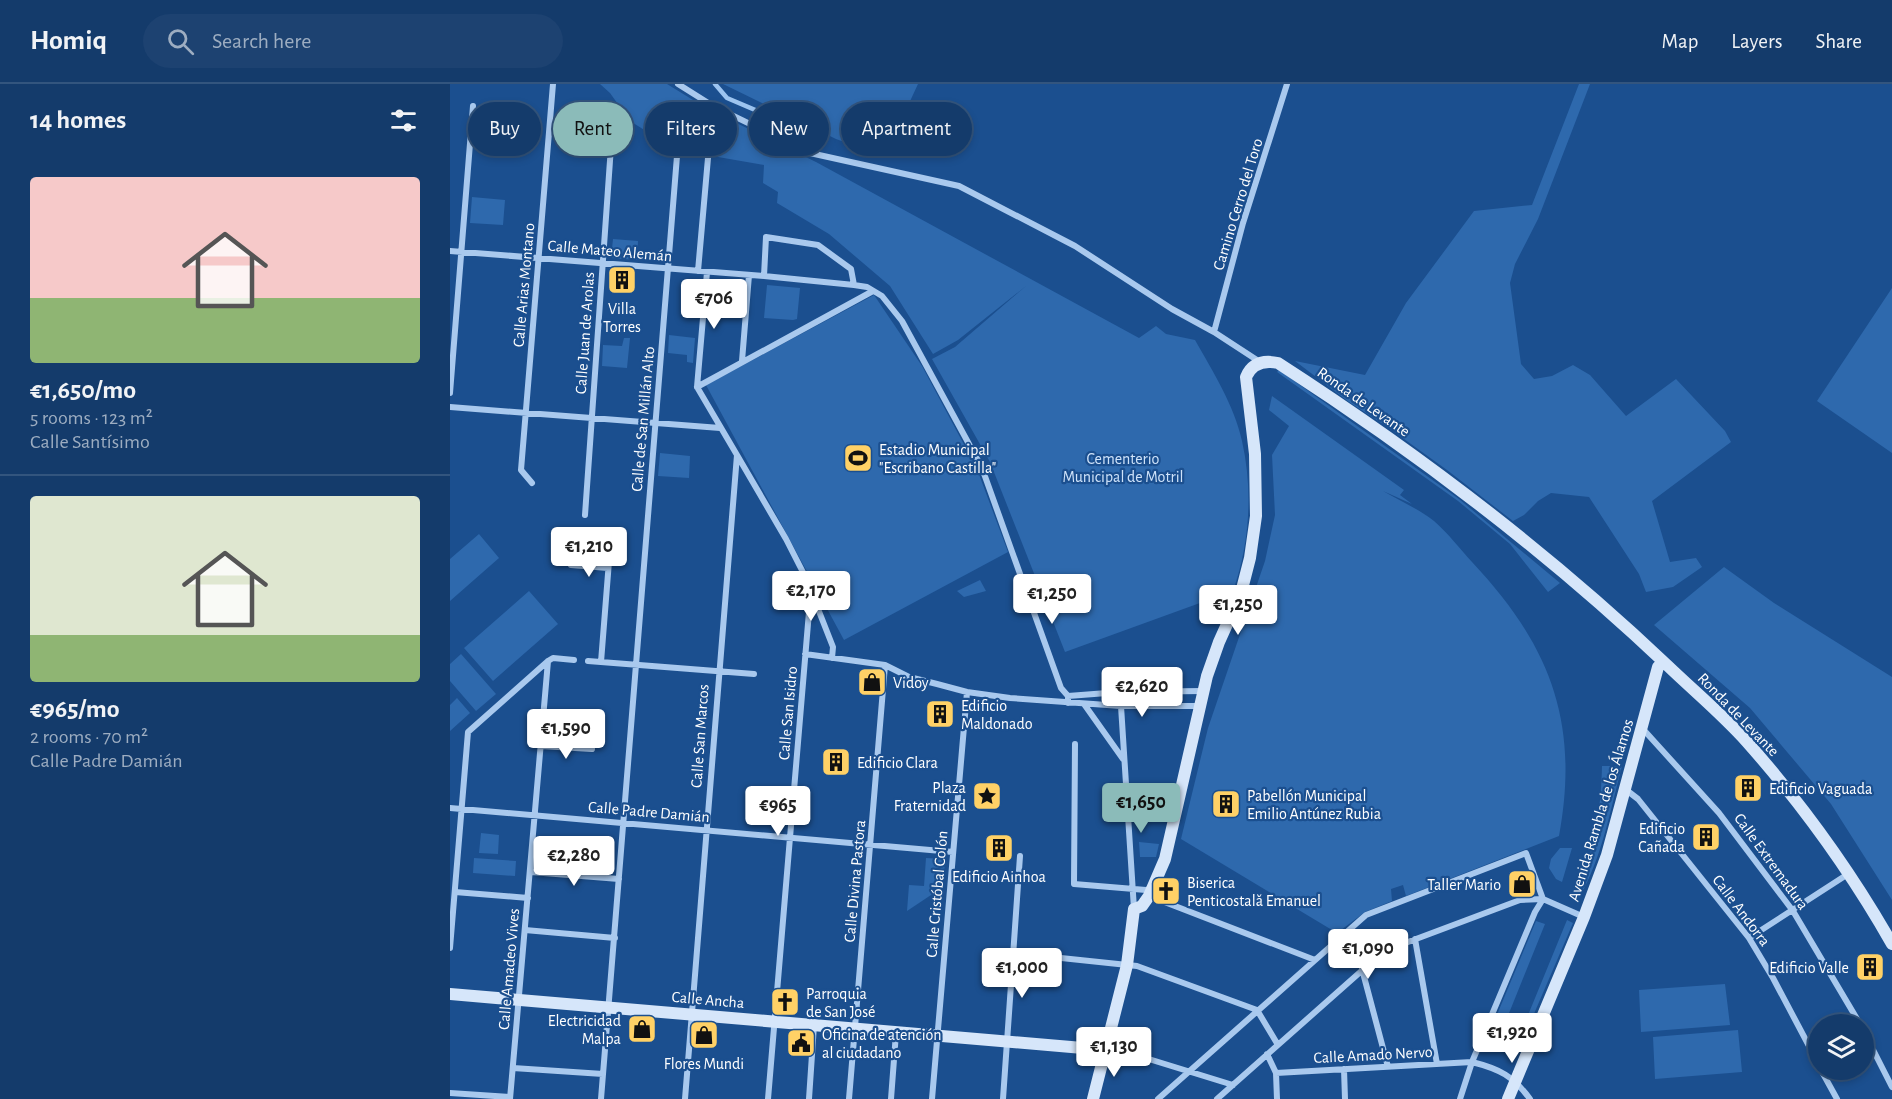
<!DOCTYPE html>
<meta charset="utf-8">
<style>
:root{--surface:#143b6b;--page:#1d4271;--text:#f1f3f6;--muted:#9dadc1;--line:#33557e;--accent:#8bbbb9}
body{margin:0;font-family:"Alegreya Sans",sans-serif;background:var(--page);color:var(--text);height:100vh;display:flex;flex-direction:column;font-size:22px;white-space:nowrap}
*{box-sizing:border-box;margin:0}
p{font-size:20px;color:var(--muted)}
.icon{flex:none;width:33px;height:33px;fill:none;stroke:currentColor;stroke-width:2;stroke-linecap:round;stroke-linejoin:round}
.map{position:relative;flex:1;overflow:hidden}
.sheet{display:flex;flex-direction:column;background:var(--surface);width:450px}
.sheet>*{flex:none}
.guide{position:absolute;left:18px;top:18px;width:570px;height:54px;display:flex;gap:12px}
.controls{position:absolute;left:1358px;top:930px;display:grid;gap:12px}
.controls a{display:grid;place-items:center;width:66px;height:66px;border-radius:50%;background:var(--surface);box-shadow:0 3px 9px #0003,0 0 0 2px var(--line);font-size:30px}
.price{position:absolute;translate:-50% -51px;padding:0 14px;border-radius:6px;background:#fff;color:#222;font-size:20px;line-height:39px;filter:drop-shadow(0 2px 3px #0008)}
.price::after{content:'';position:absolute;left:50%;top:36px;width:18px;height:14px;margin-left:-9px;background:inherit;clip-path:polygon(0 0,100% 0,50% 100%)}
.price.active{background:var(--accent);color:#111}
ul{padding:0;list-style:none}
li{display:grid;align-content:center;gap:12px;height:318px;padding:0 30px}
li+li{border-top:2px solid var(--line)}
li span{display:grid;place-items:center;height:186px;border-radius:6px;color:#555}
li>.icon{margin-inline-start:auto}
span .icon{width:108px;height:108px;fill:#fffc;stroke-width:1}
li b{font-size:26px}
h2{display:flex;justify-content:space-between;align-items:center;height:72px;padding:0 30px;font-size:26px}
.tag{padding:0 21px;border-radius:27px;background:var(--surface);box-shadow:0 3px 9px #0003,0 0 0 2px var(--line);font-size:21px;line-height:54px}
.tag.active{background:var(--accent);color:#111}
header{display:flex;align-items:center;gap:36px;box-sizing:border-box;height:84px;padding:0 30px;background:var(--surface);border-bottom:2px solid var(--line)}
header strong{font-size:28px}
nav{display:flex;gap:33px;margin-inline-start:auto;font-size:21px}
.search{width:420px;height:54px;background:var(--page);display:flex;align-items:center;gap:15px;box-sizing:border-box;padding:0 21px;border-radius:33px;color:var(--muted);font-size:22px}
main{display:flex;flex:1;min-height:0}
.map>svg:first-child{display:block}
.green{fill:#2e69ad}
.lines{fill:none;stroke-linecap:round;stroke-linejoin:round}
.stream{stroke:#9cc4f0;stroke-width:4.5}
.street{stroke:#a9c9ee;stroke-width:6}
.secondary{stroke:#d6e6fa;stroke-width:12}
.labels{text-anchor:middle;stroke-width:4.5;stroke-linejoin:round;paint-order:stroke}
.street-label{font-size:16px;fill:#fff;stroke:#1b4f8f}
.poi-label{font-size:16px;fill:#fff;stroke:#1b4f8f;text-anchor:start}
.park-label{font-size:16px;fill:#cfe3fa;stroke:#1b4f8f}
</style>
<header>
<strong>Homiq</strong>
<div class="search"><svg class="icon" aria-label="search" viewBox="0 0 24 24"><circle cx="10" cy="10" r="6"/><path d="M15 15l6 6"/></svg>Search here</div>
<nav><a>Map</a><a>Layers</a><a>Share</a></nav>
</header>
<main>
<section class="sheet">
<h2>14 homes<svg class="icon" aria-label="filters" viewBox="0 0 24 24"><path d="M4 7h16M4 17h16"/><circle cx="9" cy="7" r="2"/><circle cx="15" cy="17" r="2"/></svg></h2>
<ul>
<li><span style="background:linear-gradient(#f6c9c9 65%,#8fb573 0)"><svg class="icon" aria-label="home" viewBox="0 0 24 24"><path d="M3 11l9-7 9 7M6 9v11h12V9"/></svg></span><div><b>€1,650/mo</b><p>5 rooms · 123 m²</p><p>Calle Santísimo</p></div></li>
<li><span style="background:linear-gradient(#dfe7d0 75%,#8fb573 0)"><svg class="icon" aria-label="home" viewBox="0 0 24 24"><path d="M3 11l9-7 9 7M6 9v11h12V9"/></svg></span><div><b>€965/mo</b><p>2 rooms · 70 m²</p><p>Calle Padre Damián</p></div></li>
</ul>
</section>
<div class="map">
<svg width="1442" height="1015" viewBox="0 0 1442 1015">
<rect width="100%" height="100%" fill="#1b4f8f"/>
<!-- green -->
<path class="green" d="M150,0h67l39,24 110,54 323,176 17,-12 10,8 29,6c18,32 39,65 47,101 11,49 8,102 -9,150l-168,61 -75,-190 -58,-103 23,-12 71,-61 -68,54 -25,14 -43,-68 -61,-52 -52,-31 1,-11 -15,-9 1,-18 -46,-8 -9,-5 -35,1 -4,-7 -40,-25 -20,-28z
M273,0h195l-26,56 3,10 -9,7 -50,-18z
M1129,0h11l-52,135 -23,45 -5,19 11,81 13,15 18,-3 21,-11 17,10 36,41 50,-37 49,52 6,11 -79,59 18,61 26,-4 6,9 -29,20 -27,5 -7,-18 -50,-77 -38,-4 -13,8 -14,14 -11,6 -66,-51 -61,-44 -37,-24 -54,-41 70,14 41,-72 68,-92 58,-6z
M22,113l33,3 -2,25 -33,-2z
M163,155l25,2 -1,19 -26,-2z
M317,201l33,3 -3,31 -4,1 -29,-2z
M1442,204v165l-75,-52z
M424,211l48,71 55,103 31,83 -164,88 -138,-255z
M219,251l26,3 -2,25 -6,-1v-7l-19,-2z
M174,254h6l-3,30 -25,-2 1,-21 19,1z
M829,286l180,129 101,84 -12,9 -38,-48 -52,-43 -181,-129z
M822,312l132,94 -4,5 12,9 -29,-13c17,10 36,18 51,30 14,12 26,28 38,41 78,83 108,160 87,274l-153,60 -3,-11 -12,4 1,12 -27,11 -28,21 -156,-94 27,-111 57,-167 10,-46 -3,-60 17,-29 -20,-16z
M210,369l30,3 -1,22 -31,-2z
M29,450l20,24 -49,43v-42z
M1274,483l50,36 118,74v223l-61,-96 -81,-96 -96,-83z
M530,496l6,11 -22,6 -7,-6z
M79,507l29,33 -65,57 -29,-33z
M11,570l35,40 -20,17 -26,-30v-17z
M7,614l13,15 -20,18v-26z
M1152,682h20c-12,45 -20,92 -43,132l-3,-1c17,-46 25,-82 26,-131z
M31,749l18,2 -1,19 -19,-1z
M689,758l20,2 -3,13h-16z
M1110,764h12l-10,34 -6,-3 -7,-11 2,-9z
M24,774l42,3 -1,15 -42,-3z
M476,774l19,1 -2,28 -36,24 2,-26 15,1z
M1117,836l6,3 -52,121 -4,-2z
M1086,837l9,3 -46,114 -10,-4z
M1275,900l5,41 -89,7 -2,-42z
M1288,946l4,42 -87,7 -2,-42z"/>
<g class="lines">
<!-- stream -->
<path class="stream" d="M265,0l12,14 89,38"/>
<!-- street -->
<path class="street" d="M228,0l35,22 97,47 149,33 116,60 97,63 42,23 46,30
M0,167l314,25 90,9 13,2 15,9 20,25 80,147 79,220 7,8v7
M248,187l10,-113
M314,192l2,-39 52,8 33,24 3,16
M764,248l29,-109 44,-139
M292,277l7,-86
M247,303l176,-96
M247,303l10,-115
M0,309l23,-287
M0,323l270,21
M287,371l49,84 25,49 -43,511
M82,399l-11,-13 32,-386
M135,431l28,-397
M121,481l37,3
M361,507l22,56 -1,11
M355,570l80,11 24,12 28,7 30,8 43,6 111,8h80
M138,577l166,13
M151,578l10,-126
M618,612l52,-4 83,-1
M634,620l39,55
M671,622l13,203
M1192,644l77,85 74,98 67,113
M625,660l-1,140 72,6 6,-2
M91,662l51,3
M1175,705l13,10 111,139 24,40 45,85
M0,724l503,44
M81,788l88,7
M5,808l73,6
M699,812l166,64
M75,846l90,8
M1299,854l99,-64
M965,855l22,125
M0,864l18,-216 80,-71 5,-3 21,2
M563,869l124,13 120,44 21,35
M912,885l26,98
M1413,946l29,57
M656,966l20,2 107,33
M817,970l9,19 1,26
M63,984l90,6
M894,985l1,30
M1371,986l16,29
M826,989l196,-11c28,7 41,14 58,37
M0,1009l60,4
M60,1015l38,-438
M151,1015l76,-943
M235,1015l52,-644 -40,-68
M359,1015l5,-74
M399,1015l36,-434
M441,1015l5,-66
M482,1015l35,-407
M553,1015l17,-243
M708,1015l208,-184 160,-62 17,46
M767,1015l167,-148 136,-51 23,-1 41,18
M1010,1015l12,-37 63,-150 8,-13"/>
<!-- secondary -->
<path class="secondary" d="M0,910l656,56
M643,1015l34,-134 7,-56 8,-3 7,-10 16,-37 42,-183 12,-34 22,-49 9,-35 6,-42 -1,-62 -9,-77c6,-14 18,-17 32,-14 138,89 271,190 390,303 26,25 55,49 79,76 55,62 104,130 145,202
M1058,1015l76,-182 23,-62 51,-188 5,-5"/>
</g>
<!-- icons -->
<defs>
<g id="building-square" transform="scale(1.5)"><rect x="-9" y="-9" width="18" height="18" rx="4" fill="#ffd166" stroke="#1b4f8f"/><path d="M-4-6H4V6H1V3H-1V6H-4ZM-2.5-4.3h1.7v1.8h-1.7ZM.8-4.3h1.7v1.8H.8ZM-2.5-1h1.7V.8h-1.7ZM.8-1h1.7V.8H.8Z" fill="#111"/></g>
<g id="stadium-square" transform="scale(1.5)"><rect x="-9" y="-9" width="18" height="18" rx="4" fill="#ffd166" stroke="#1b4f8f"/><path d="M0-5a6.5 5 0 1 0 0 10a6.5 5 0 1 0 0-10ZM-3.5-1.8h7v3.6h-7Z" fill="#111"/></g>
<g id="shop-square" transform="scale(1.5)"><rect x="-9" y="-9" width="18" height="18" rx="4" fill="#ffd166" stroke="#1b4f8f"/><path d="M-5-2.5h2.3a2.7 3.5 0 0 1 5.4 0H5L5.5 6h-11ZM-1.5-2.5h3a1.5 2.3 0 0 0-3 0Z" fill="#111"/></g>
<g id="sight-square" transform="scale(1.5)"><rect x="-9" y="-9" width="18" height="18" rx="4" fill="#ffd166" stroke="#1b4f8f"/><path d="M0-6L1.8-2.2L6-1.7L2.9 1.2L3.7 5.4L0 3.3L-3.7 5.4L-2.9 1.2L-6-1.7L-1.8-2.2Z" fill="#111"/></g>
<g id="church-square" transform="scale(1.5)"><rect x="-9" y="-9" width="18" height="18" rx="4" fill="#ffd166" stroke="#1b4f8f"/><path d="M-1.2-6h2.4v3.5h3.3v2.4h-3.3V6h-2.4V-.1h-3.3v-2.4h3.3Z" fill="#111"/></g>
<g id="civic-square" transform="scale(1.5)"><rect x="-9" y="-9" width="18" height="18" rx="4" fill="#ffd166" stroke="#1b4f8f"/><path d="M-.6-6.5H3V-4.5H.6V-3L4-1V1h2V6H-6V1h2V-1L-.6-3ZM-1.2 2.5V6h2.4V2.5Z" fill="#111"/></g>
</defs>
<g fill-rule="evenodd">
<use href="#building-square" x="172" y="196"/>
<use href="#stadium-square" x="408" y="374"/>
<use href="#shop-square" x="422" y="598"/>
<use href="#building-square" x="490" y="630"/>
<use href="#building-square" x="386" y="678"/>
<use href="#building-square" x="1298" y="704"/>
<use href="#sight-square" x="537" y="712"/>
<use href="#building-square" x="776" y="720"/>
<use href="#building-square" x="1256" y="753"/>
<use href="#building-square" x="549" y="764"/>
<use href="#shop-square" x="1072" y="800"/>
<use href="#church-square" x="716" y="807"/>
<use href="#building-square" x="1420" y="883"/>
<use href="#church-square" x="335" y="918"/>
<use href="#shop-square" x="192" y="945"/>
<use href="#shop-square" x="254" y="951"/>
<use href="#civic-square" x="351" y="959"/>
</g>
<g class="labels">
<!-- street labels -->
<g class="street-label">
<text transform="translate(787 120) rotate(-73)" y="6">Camino Cerro del Toro</text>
<text transform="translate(160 166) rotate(5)" y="6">Calle Mateo Alemán</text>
<text transform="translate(73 201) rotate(-85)" y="6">Calle Arias Montano</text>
<text transform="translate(134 249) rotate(-86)" y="6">Calle Juan de Arolas</text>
<text transform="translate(914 317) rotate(35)" y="6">Ronda de Levante</text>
<text transform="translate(192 335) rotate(-85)" y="6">Calle de San Millán Alto</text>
<text transform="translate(337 629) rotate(-85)" y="6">Calle San Isidro</text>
<text transform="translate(1289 630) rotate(46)" y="6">Ronda de Levante</text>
<text transform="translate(249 652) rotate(-86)" y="6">Calle San Marcos</text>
<text transform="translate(1150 726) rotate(-73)" y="6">Avenida Rambla de los Álamos</text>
<text transform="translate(199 727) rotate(5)" y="6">Calle Padre Damián</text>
<text transform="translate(1322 777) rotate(54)" y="6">Calle Extremadura</text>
<text transform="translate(404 797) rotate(-85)" y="6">Calle Divina Pastora</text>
<text transform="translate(486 810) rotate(-85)" y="6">Calle Cristóbal Colón</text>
<text transform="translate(1292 826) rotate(53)" y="6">Calle Andorra</text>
<text transform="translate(58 885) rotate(-85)" y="6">Calle Amadeo Vives</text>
<text transform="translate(258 915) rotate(5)" y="6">Calle Ancha</text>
<text transform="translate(923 970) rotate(-3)" y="6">Calle Amado Nervo</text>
</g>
<!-- poi labels -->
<g class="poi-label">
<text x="172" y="230" text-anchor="middle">Villa<tspan x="172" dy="18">Torres</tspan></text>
<text x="429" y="371">Estadio Municipal<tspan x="429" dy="18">"Escribano Castilla"</tspan></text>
<text x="443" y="604">Vidoy</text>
<text x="511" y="627">Edificio<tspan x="511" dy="18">Maldonado</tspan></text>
<text x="407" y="684">Edificio Clara</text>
<text x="516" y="709" text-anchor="end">Plaza<tspan x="516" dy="18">Fraternidad</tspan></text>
<text x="1319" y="710">Edificio Vaguada</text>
<text x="797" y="717">Pabellón Municipal<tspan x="797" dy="18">Emilio Antúnez Rubia</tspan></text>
<text x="1235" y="750" text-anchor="end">Edificio<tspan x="1235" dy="18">Cañada</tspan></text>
<text x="549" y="798" text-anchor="middle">Edificio Ainhoa</text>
<text x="737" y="804">Biserica<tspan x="737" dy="18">Penticostală Emanuel</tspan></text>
<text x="1051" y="806" text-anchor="end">Taller Mario</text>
<text x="1399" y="889" text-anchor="end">Edificio Valle</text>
<text x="356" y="915">Parroquia<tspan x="356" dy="18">de San José</tspan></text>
<text x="171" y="942" text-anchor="end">Electricidad<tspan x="171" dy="18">Malpa</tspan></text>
<text x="372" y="956">Oficina de atención<tspan x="372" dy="18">al ciudadano</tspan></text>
<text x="254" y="985" text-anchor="middle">Flores Mundi</text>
</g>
<!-- park labels -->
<g class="park-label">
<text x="673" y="380">Cementerio<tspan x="673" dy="18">Municipal de Motril</tspan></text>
</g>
</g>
</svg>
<div class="controls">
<a><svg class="icon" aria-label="layers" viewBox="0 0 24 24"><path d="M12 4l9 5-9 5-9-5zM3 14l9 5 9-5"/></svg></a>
</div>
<b class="price" style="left:264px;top:246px">€706</b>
<b class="price" style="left:139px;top:494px">€1,210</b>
<b class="price" style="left:361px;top:538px">€2,170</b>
<b class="price" style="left:602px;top:541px">€1,250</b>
<b class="price" style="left:788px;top:552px">€1,250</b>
<b class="price" style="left:692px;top:634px">€2,620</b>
<b class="price" style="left:116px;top:676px">€1,590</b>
<b class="price active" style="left:691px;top:750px">€1,650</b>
<b class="price" style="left:328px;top:753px">€965</b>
<b class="price" style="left:124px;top:803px">€2,280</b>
<b class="price" style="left:918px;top:896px">€1,090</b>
<b class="price" style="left:572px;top:915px">€1,000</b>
<b class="price" style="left:1062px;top:980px">€1,920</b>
<b class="price" style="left:664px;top:994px">€1,130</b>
<div class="guide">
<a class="tag">Buy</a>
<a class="tag active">Rent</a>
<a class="tag">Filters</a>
<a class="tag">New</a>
<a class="tag">Apartment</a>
</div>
</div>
</main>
